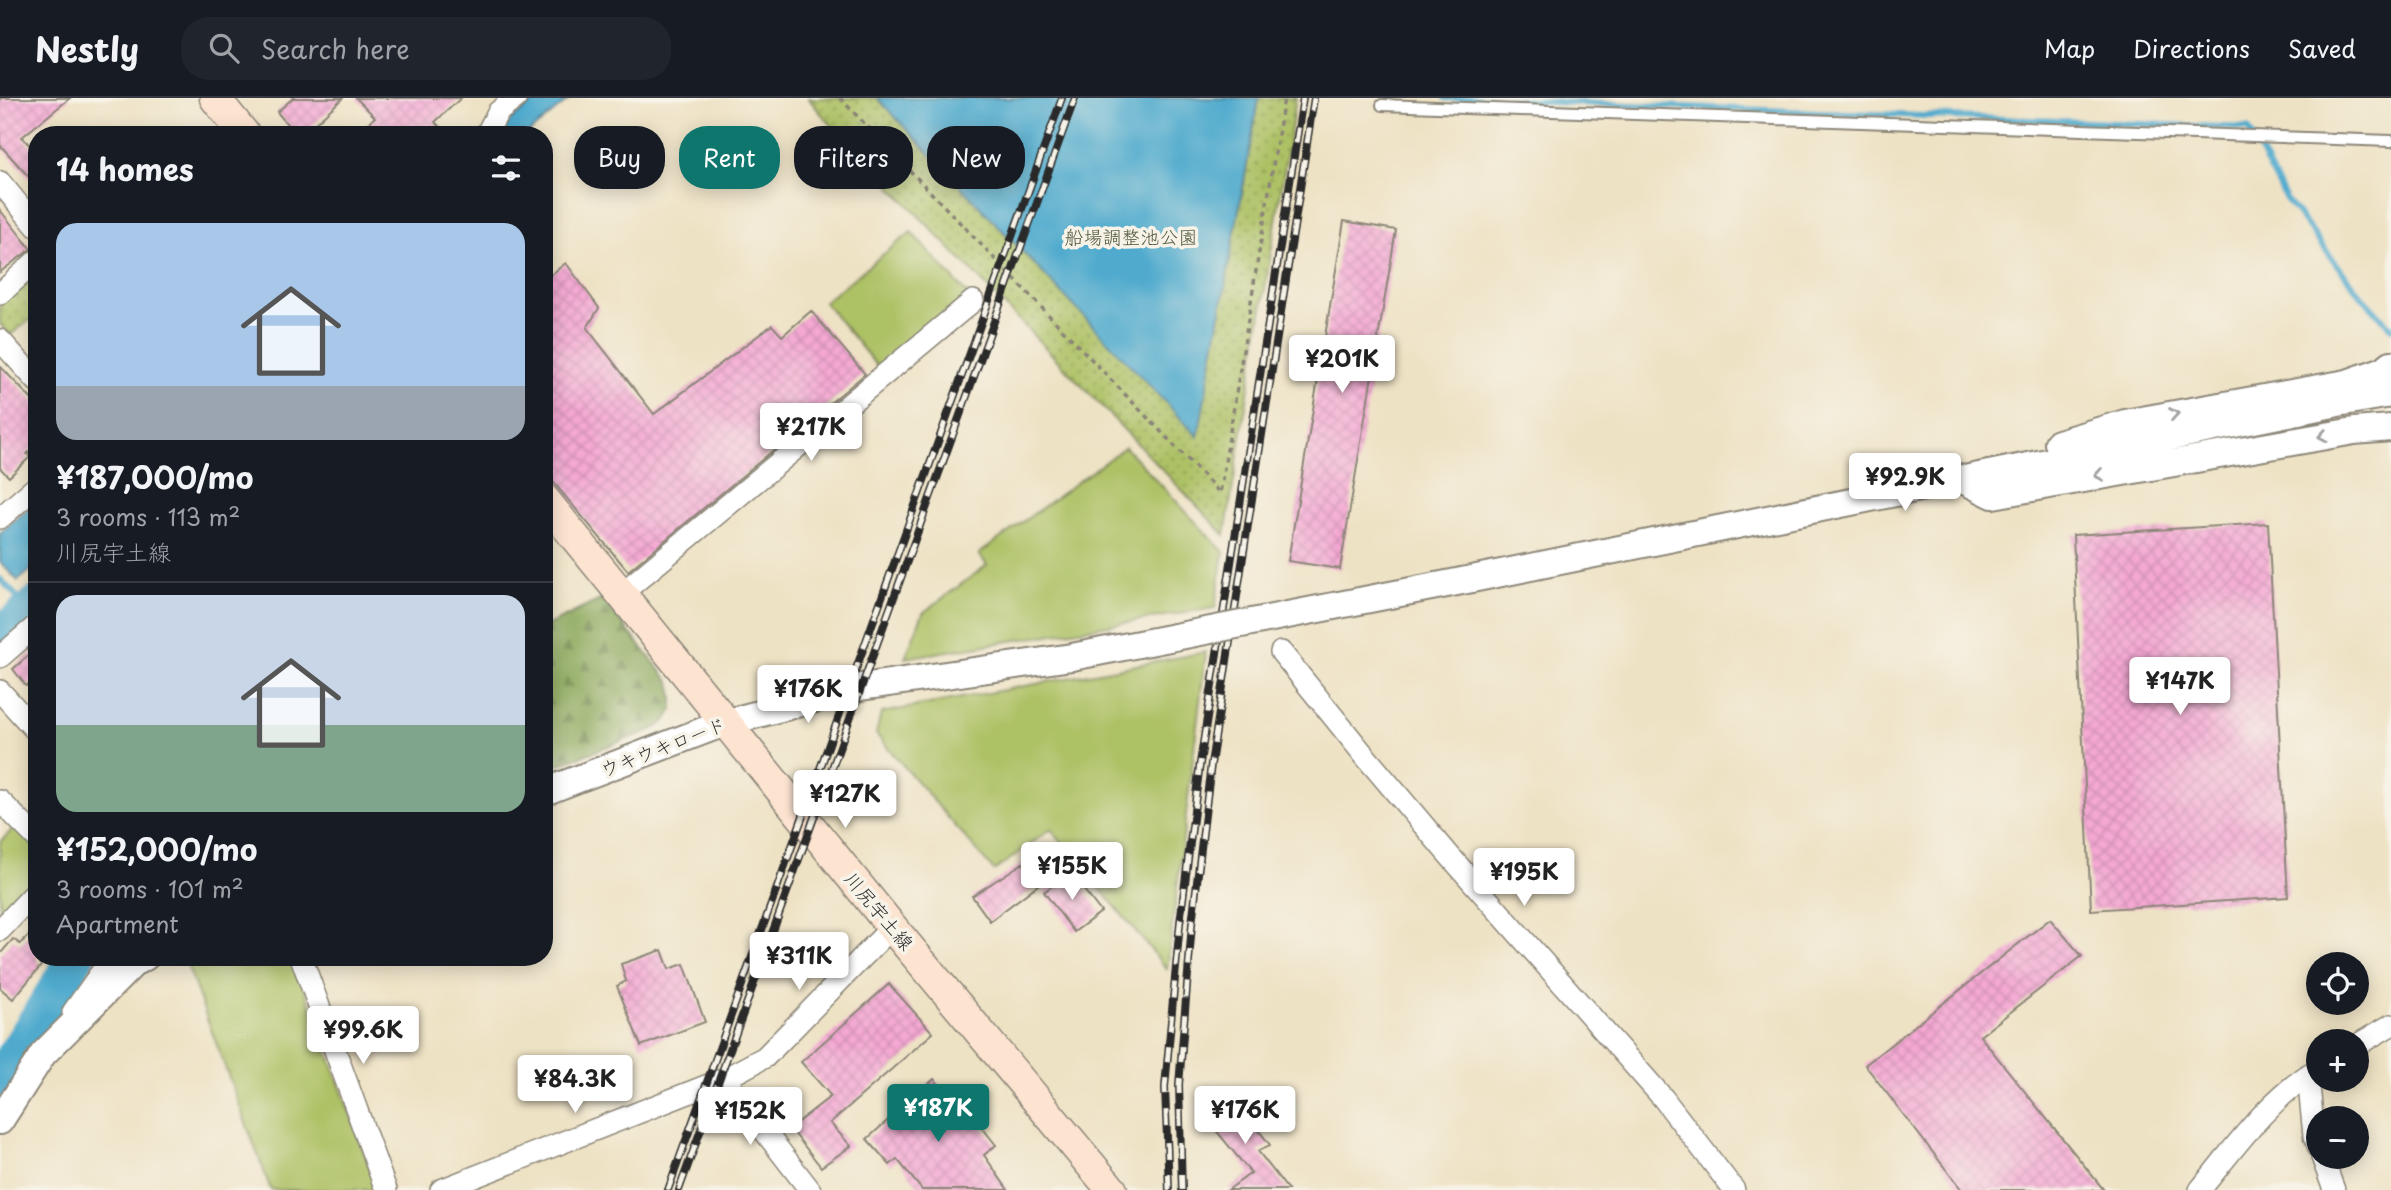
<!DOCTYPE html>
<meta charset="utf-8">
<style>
:root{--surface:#171b24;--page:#20242c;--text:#f1f3f6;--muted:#9ea1a6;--line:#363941;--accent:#0f766e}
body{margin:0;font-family:"Playpen Sans","Klee One",sans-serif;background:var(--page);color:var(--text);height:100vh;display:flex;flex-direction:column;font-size:26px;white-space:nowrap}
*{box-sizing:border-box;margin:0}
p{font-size:23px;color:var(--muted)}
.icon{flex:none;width:38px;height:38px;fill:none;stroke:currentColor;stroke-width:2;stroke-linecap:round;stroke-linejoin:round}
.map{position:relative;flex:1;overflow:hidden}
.details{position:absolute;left:28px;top:28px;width:525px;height:840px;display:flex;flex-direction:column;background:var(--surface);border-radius:28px;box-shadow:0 4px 18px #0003}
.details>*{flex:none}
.top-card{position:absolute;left:574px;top:28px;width:665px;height:63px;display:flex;gap:14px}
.fabs{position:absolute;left:2306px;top:854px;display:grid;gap:14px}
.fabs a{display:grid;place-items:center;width:63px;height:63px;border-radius:50%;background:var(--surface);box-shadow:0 4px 18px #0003;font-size:35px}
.price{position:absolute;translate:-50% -60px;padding:0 16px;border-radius:7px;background:#fff;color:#222;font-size:23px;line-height:46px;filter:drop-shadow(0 2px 4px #0008)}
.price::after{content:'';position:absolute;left:50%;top:42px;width:21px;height:16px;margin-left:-10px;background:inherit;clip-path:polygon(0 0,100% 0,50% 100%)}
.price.on{background:var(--accent);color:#fff}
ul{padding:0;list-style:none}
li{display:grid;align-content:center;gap:14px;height:371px;padding:0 28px}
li+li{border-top:2px solid var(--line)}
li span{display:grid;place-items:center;height:217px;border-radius:21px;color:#555}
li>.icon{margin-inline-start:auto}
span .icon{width:126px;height:126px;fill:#fffc;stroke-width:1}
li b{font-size:30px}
h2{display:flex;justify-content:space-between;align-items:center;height:84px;padding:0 28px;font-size:30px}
.chip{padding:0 24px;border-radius:28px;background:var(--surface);box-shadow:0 4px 18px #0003;font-size:24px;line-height:63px}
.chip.on{background:var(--accent);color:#fff}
header{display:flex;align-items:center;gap:42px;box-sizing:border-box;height:98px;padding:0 35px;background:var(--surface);border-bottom:2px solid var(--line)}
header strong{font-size:33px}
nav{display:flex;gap:38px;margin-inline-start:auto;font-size:24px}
.search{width:490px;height:63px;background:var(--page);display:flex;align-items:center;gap:18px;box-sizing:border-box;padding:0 24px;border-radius:28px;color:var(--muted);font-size:26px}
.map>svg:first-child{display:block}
.grass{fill:#adc165;stroke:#6c7648;stroke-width:2}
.forest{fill:url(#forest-firs);stroke:#5a6942;stroke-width:2}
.park{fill:url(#park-dots);stroke:#6c7648;stroke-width:2}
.water{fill:#50aacd;stroke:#3e6a7c;stroke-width:2}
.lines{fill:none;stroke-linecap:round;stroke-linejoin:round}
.stream{stroke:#50aacd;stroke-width:6}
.river{stroke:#50aacd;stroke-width:37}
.building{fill:url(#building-cross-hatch)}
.service-casing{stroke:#8c8678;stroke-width:14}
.minor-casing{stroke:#8c8678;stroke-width:24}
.tertiary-casing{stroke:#8c8678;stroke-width:30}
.secondary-casing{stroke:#8c8678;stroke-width:33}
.path{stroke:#8c8678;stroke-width:3.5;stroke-dasharray:5 5;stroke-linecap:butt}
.service{stroke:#fff;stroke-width:10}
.minor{stroke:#fff;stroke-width:21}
.tertiary{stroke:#fff;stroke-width:26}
.secondary{stroke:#fde4d1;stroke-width:30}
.rail-casing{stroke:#2b2b2b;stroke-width:8}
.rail{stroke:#f7f3e8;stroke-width:5;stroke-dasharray:16;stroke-linecap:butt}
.tertiary-bridge-casing{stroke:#8c8678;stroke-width:30;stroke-linecap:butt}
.tertiary-bridge{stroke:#fff;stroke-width:26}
.oneway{stroke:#a0a0a0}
.labels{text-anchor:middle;stroke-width:7;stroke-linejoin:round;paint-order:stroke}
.park-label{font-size:19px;fill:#52583c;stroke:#f7f3e8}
.street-label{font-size:19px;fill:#2b2b2b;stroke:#f7f3e8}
</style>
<header>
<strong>Nestly</strong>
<div class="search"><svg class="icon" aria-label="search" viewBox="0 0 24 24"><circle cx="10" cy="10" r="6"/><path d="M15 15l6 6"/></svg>Search here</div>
<nav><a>Map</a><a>Directions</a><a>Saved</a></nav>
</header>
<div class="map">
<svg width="2391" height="1092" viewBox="0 0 2391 1092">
<defs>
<pattern id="forest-firs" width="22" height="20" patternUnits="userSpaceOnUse" patternTransform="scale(1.75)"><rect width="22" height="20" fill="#8aa75a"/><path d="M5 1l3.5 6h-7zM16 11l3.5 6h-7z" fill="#71884b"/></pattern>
<pattern id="park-dots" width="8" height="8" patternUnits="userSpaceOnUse" patternTransform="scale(1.75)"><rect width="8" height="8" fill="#adc165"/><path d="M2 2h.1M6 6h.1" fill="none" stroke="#8d9d53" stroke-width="1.8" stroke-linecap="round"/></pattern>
<pattern id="building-cross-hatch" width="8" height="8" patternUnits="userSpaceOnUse" patternTransform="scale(1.75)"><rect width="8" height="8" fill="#f4a8d3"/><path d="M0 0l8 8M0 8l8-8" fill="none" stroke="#d191b5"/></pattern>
</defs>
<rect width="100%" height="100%" fill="#f7f3e8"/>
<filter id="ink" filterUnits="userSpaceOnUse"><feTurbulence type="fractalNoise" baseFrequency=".0143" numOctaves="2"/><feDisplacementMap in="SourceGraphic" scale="14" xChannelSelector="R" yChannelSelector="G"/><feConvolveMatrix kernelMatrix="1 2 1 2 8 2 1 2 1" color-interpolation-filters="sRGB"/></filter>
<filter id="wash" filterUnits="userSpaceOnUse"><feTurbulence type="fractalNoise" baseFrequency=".00686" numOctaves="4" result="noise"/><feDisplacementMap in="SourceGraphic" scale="28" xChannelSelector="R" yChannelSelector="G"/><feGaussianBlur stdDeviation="1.57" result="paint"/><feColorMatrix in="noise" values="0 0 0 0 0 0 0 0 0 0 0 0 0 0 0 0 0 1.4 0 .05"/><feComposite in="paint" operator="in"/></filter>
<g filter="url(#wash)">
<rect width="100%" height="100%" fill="#eee2c4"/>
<!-- grass -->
<path class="grass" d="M911,134l58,64 -89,74 -56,-68z
M1125,349l99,105 -9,56 -310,50 18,-45 64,-48 -8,-11z
M1206,554l-39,317 -116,-140 -57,42 -118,-137 5,-21z
M15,729l22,22v33l-37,36v-76z
M184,859h109l85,233h-107z"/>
<!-- forest -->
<path class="forest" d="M602,501l68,83c6,23 5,37 -18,48l-103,38 -5,-14v-127z"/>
<!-- park -->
<path class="park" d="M808,0h488l-71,437 -400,-417z
M37,171v46l-27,20 -10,-11v-22z"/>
<!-- water -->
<path class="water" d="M538,0h33l-45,37h-25l9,-14z
M877,0h382l-61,339z
M37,403v64l-19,16 -18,-19v-29z"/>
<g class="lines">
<!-- stream -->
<path class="stream" d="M1445,0l803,30 38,71 73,94 32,35
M0,481l30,31"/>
<!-- river -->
<path class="river" d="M0,537l37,-31
M0,981l76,-122"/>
</g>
<g id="blocks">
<!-- building -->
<path class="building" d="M0,0h70l-48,39 15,16v33l-37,-41z
M293,0h50l-41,37h-6l-19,-23z
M356,0h105l-26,24 14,13h-93l19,-18z
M0,112l31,39 -31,23z
M1344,123l52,9 -56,339 -52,-8z
M566,165l33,45 -12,20 67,86 118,-89 10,11 29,-25 54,63 -237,197 -84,-100v-191z
M0,268l37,39v39l-10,10 3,3 -21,20 -9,-9z
M2268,425l20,374 -197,13 -18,-375z
M37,550v29l-11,9 -13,-17z
M1023,765l16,21 -49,37 -18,-25z
M1070,774l31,40 -27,20 -30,-40z
M2050,821l32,37 -102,80 124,154h-142l-97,-125z
M29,837l8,8v17l4,6 -28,33 -13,-11v-34l13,-15 7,5z
M662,852l7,19 15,-5 21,58 -64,24 -24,-60 9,-5 -5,-17z
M889,886l44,49 -103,90 21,23 -30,21 -31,-39 41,-32 -30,-34z
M934,981l32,35 3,-3 27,34 -12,10 24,35h-86l-25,-31 -7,6 -23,-26z
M1232,998l38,49 -12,6 30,39h-60l23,-17 -46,-56z"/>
</g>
</g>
<g filter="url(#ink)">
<use href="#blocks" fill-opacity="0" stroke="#8c8678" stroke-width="2"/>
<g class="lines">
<!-- service casing -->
<g class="service-casing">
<path id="service" d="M1382,7l1009,36"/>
</g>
<!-- minor casing -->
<g class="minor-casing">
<path id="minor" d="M486,37l12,-23 18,-14
M0,84l37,45
M0,196l37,-34
M0,242l37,41
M0,420l37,-32
M622,495l351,-292
M1281,554l84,104 83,98 215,244 71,92
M0,559l37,-32
M0,593l37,41
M0,703l37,37
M0,832l37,-39
M301,859l85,233
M73,914l39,-55
M2357,947l34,-20
M2308,977l6,61 5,12
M724,981l86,111
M2322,1059l12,33
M441,1092l283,-111 41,-22 127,-130
M2200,1092c35,-43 70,-93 119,-122"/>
</g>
<!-- tertiary casing -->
<g class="tertiary-casing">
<path id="tertiary" d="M2058,345l67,-20 222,-40 37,-13 7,-6
M1959,380l34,17 361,-64 37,-3
M1462,483l876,-178 53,-9
M544,694l180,-69 137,-36 211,-30
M0,1023l43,-67 92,-92 10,-5"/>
</g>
<!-- secondary casing -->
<g class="secondary-casing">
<path id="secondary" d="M215,0l30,37
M544,401l348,428 220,263"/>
</g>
<!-- path -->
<path class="path" d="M840,0l380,395 64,-395"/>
<!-- service -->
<use href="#service" class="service"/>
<!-- minor -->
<use href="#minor" class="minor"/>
<!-- tertiary -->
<use href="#tertiary" class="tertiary"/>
<!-- secondary -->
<use href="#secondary" class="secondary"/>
<!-- rail casing -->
<g class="rail-casing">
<path id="rail" d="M668,1092l394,-1092
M679,1092l396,-1092
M1169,1092l-4,-103 15,-164 20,-160 103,-665
M1182,1092l-3,-105 13,-161 19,-160 103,-666"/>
</g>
<!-- rail -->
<use href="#rail" class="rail"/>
<!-- tertiary-bridge casing -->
<g class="tertiary-bridge-casing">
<path id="tertiary-bridge" d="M1072,559l390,-76"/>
</g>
<!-- tertiary-bridge -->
<use href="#tertiary-bridge" class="tertiary-bridge"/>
</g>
<!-- one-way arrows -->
<defs><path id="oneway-chevron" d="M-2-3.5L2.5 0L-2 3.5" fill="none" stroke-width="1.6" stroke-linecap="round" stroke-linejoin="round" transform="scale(1.75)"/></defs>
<g class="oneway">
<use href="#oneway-chevron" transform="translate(2174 316) rotate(-10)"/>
<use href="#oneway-chevron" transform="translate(2323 338) rotate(170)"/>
<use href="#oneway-chevron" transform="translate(2099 377) rotate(170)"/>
</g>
</g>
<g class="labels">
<!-- park labels -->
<g class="park-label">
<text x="1131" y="146">船場調整池公園</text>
</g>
<!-- street labels -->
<g class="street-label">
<text transform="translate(663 649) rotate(-21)" y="7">ウキウキロード</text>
<text transform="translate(879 813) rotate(50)" y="7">川尻宇土線</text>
</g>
</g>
</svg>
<div class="fabs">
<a><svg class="icon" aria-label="locate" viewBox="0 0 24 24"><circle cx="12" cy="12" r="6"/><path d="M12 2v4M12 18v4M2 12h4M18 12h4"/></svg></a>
<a>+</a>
<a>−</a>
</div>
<b class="price" style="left:1342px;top:297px">¥201K</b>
<b class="price" style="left:811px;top:365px">¥217K</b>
<b class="price" style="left:1905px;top:415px">¥92.9K</b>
<b class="price" style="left:2180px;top:619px">¥147K</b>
<b class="price" style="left:808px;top:627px">¥176K</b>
<b class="price" style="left:845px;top:732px">¥127K</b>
<b class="price" style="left:1072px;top:804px">¥155K</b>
<b class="price" style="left:1524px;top:810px">¥195K</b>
<b class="price" style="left:799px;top:894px">¥311K</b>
<b class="price" style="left:363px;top:968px">¥99.6K</b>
<b class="price" style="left:575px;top:1017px">¥84.3K</b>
<b class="price on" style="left:938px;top:1046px">¥187K</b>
<b class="price" style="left:1245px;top:1048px">¥176K</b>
<b class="price" style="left:750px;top:1049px">¥152K</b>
<div class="top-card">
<a class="chip">Buy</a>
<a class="chip on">Rent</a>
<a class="chip">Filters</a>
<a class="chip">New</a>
</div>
<section class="details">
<h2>14 homes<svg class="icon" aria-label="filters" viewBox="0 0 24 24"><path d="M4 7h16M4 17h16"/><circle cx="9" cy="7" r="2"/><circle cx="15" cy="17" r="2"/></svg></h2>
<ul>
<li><span style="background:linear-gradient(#a9c7e8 75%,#9aa5b1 0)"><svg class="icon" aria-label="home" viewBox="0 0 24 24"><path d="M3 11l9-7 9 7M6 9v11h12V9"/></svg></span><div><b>¥187,000/mo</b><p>3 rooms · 113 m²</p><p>川尻宇土線</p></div></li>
<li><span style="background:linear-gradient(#c9d6e8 60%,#7fa58c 0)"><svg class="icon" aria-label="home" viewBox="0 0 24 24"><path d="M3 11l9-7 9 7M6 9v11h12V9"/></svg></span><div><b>¥152,000/mo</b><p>3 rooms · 101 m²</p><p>Apartment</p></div></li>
</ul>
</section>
</div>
